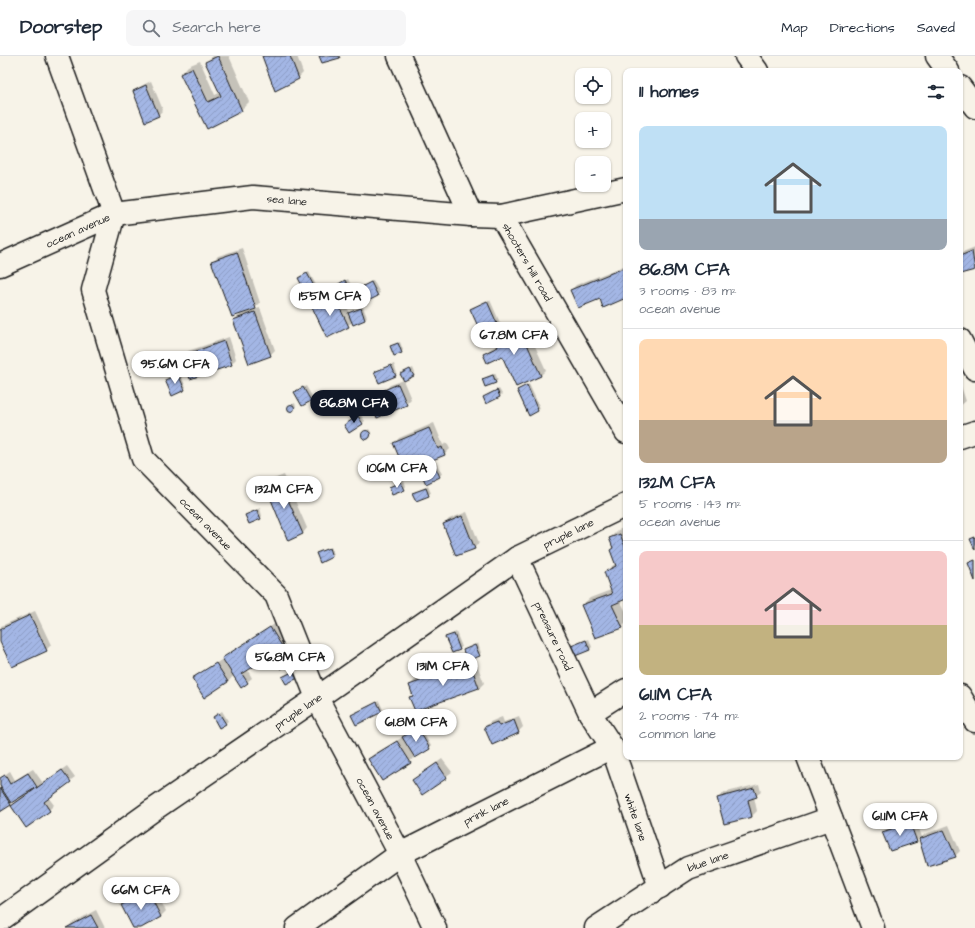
<!DOCTYPE html>
<meta charset="utf-8">
<style>
:root{--surface:#fff;--page:#f6f6f7;--text:#1f2937;--muted:#747a83;--line:#e0e1e3;--accent:#111827}
body{margin:0;font-family:"Architects Daughter",sans-serif;background:var(--page);color:var(--text);height:100vh;display:flex;flex-direction:column;font-size:15px;white-space:nowrap}
*{box-sizing:border-box;margin:0}
p{font-size:13px;color:var(--muted)}
.icon{flex:none;width:22px;height:22px;fill:none;stroke:currentColor;stroke-width:2;stroke-linecap:round;stroke-linejoin:round}
.map{position:relative;flex:1;overflow:hidden}
.drawer{position:absolute;left:623px;top:12px;width:340px;height:692px;display:flex;flex-direction:column;background:var(--surface);border-radius:8px;box-shadow:0 1px 3px #0004}
.drawer>*{flex:none}
.controls{position:absolute;left:575px;top:12px;display:grid;gap:8px}
.controls a{display:grid;place-items:center;width:36px;height:36px;border-radius:8px;background:var(--surface);box-shadow:0 1px 3px #0004;font-size:20px}
.price{position:absolute;translate:-50% -34px;padding:0 9px;border-radius:14px;background:#fff;color:#222;font-size:13px;line-height:26px;filter:drop-shadow(0 1px 2px #0008)}
.price::after{content:'';position:absolute;left:50%;top:24px;width:12px;height:9px;margin-left:-6px;background:inherit;clip-path:polygon(0 0,100% 0,50% 100%)}
.price.selected{background:var(--accent);color:#fff}
ul{padding:0;list-style:none}
li{display:grid;align-content:center;gap:8px;height:212px;padding:0 16px}
li+li{border-top:1px solid var(--line)}
li span{display:grid;place-items:center;height:124px;border-radius:8px;color:#555}
li>.icon{margin-inline-start:auto}
span .icon{width:72px;height:72px;fill:#fffc;stroke-width:1}
li b{font-size:17px}
h2{display:flex;justify-content:space-between;align-items:center;height:48px;padding:0 16px;font-size:17px}
header{display:flex;align-items:center;gap:24px;box-sizing:border-box;height:56px;padding:0 20px;background:var(--surface);border-bottom:1px solid var(--line)}
header strong{font-size:19px}
nav{display:flex;gap:22px;margin-inline-start:auto;font-size:14px}
.search{width:280px;height:36px;background:var(--page);display:flex;align-items:center;gap:10px;box-sizing:border-box;padding:0 14px;border-radius:8px;color:var(--muted);font-size:15px}
.map>svg:first-child{display:block}
.shadow{fill:#0003}
.building{fill:url(#building-hatch);stroke:#1c1c1c}
.lines{fill:none;stroke-linecap:round;stroke-linejoin:round}
.minor-casing{stroke:#1c1c1c;stroke-width:25}
.minor{stroke:#f7f3e8;stroke-width:22}
.labels{text-anchor:middle;stroke-width:3.5;stroke-linejoin:round;paint-order:stroke}
.street-label{font-size:11px;fill:#1c1c1c;stroke:#f7f3e8}
</style>
<header>
<strong>Doorstep</strong>
<div class="search"><svg class="icon" aria-label="search" viewBox="0 0 24 24"><circle cx="10" cy="10" r="6"/><path d="M15 15l6 6"/></svg>Search here</div>
<nav><a>Map</a><a>Directions</a><a>Saved</a></nav>
</header>
<div class="map">
<svg width="975" height="872" viewBox="0 0 975 872">
<defs>
<pattern id="building-hatch" width="6" height="6" patternUnits="userSpaceOnUse"><rect width="6" height="6" fill="#a3b6e5"/><path d="M-1 1l2-2M0 6l6-6M5 7l2-2" fill="none" stroke="#8c9cc4"/></pattern>
</defs>
<rect width="100%" height="100%" fill="#f7f3e8"/>
<filter id="ink" filterUnits="userSpaceOnUse"><feTurbulence type="fractalNoise" baseFrequency=".025" numOctaves="2"/><feDisplacementMap in="SourceGraphic" scale="8" xChannelSelector="R" yChannelSelector="G"/><feConvolveMatrix kernelMatrix="1 2 1 2 8 2 1 2 1" color-interpolation-filters="sRGB"/></filter>
<g filter="url(#ink)">
<!-- shadow -->
<path class="shadow" d="M213,0h16l20,46 -8,8 -34,18 -26,-54 7,-8 12,-5 15,34 6,-3 -14,-30z
M263,0h34l6,17 -5,5z
M151,25l12,29 -5,5 -24,-24 5,-4z
M975,191v22l-15,4v-20z
M242,192l18,55 -7,7 7,-2 15,42 -5,5 -36,-35 8,-7 -29,-52 5,-5z
M626,209v32l-26,1 -29,-8 5,-5z
M309,216l7,13 -2,2 -13,-11z
M348,223l3,6 -10,6 -3,-6z
M373,224l7,13 -10,5 -6,-12z
M339,236l11,21 13,-6 4,10 -14,7v-2l-25,14 -15,-29 5,-5z
M490,244l11,25 3,-1 4,8 17,-8 21,46 -5,5 -24,11 -15,-31 -18,-1 5,-4 9,-5 -7,-15 -19,-21z
M229,281l7,22 -5,5 -47,-8 4,-5z
M400,286l3,8 -2,2 -10,-6z
M394,308l3,9 -2,2 -20,-2z
M413,312l2,5 -2,3 -10,4 8,19 -5,5 -32,4 5,-5 10,-4 -4,-9 5,-5 14,-5 -2,-6z
M180,317l6,14 -2,2 -18,-9z
M495,317l3,7 -3,2 -12,-3z
M960,327l6,18 -6,5z
M529,328l11,24 -11,6 -11,-24z
M306,330l7,12 -11,6 -4,-14z
M499,333l3,5 -2,2 -16,1z
M295,347l1,4 -5,3 -2,-3z
M360,358l5,7 -15,11 -2,-9z
M434,367l9,22 4,-2 3,6 -5,5 -39,16 -12,-27 5,-5z
M369,373l3,5 -8,4 -2,-3z
M436,406l6,12 -16,9 -5,-12z
M284,419l23,53 -4,5 -37,-48 5,-5z
M404,424l2,6 -2,3 -14,-2z
M428,430l3,7 -15,7 -3,-7z
M260,452l2,8 -2,2 -14,-3z
M467,456l12,31 -5,5 -30,-24 5,-5z
M626,471v70l-6,3 6,12v11l-4,4 -40,-22 8,-7 21,-8 -6,-18 11,-9 -6,-25 8,-8z
M331,491l3,7 -2,3 -15,-3z
M35,555l16,34 -5,5 -46,-11 1,-13z
M276,567l16,38 -20,-8 -25,16 5,9 -5,4 -13,-7 -6,7 -35,-3z
M456,576l6,15 -10,5 -6,-15z
M589,583l3,8 -2,2 -17,-3z
M478,587l3,10 -12,6v2l6,-2 9,24 -5,5 -68,9 2,-3 -3,-9 5,-5 54,-19 -5,-11z
M379,645l4,8 -2,2 -29,5z
M222,655l6,10 -8,6 -6,-10z
M519,660l4,11 -5,5 -33,-5 5,-5 12,-5 2,5z
M420,671l11,19 -48,34 -14,-21 5,-5z
M442,703l10,13 -30,21 -9,-13z
M67,710l8,11 -27,20 6,8 -5,5 -36,-4 7,-9 -20,14v-33l3,-2 7,-5 5,9 18,-11 10,14z
M759,728l2,8 -7,5 3,14 -5,5 -28,7 -6,-25 5,-5z
M915,762l7,19 3,-3 24,-9 11,26 -5,5 -27,8 -9,-26 -3,3 -32,-9 5,-5z
M153,831l13,24 -5,5 -22,12h-5l-12,-23 5,-4z
M96,854l9,18h-38l5,-5z"/>
<!-- building -->
<path class="building" d="M218,0l24,55 -35,18 -27,-55 12,-6 16,34 13,-6 -16,-34z
M262,0h28l9,23 -24,12z
M319,0h20l1,2 -18,5z
M146,29l13,31 -14,6 -12,-31z
M972,195l3,19 -15,4v-18z
M237,196l19,57 -24,8 -21,-56z
M626,211v31l-23,10 -3,-9 -22,9 -8,-18z
M307,217l8,15 -9,5 -8,-15z
M345,224l4,8 -8,5 -4,-8z
M371,226l7,14 -8,4 -7,-14z
M334,240l15,31 -22,11 -15,-31z
M487,245l12,27 -17,7 -12,-26z
M361,252l4,12 -12,5 -5,-12z
M255,256l16,44 -22,8 -16,-44z
M499,272l4,8 17,-8 21,48 -25,11 -14,-31 -15,7 -4,-9 15,-7 -7,-15z
M224,285l8,24 -42,14 -8,-23z
M398,287l4,10 -8,3 -4,-10z
M391,309l5,11 -17,7 -5,-11z
M410,313l4,7 -10,5 -4,-7z
M178,318l7,16 -13,6 -7,-16z
M493,319l3,8 -11,4 -3,-8z
M398,328l9,21 -30,13 -4,-10 15,-7 -4,-11z
M527,329l11,26 -9,5 -12,-26z
M303,331l8,14 -9,5 -8,-14z
M497,334l3,7 -14,7 -3,-7z
M287.5 352a3.5 3.5 0 1 1 7 0a3.5 3.5 0 1 1-7 0Z
M358,360l5,8 -14,9 -5,-8z
M429,372l9,21 4,-2 3,8 -40,16 -12,-28z
M361.5 379a4.5 4.5 0 1 1 9 0a4.5 4.5 0 1 1-9 0Z
M434,408l6,13 -14,7 -6,-13z
M279,423l24,55 -15,7 -23,-56z
M401,426l4,8 -13,5 -3,-8z
M426,432l3,8 -13,5 -4,-8z
M257,454l4,9 -12,5 -4,-9z
M462,460l13,33 -19,7 -13,-32z
M620,478l6,15v50l-14,6 11,23 -28,10 -14,-33 31,-11 -8,-22 12,-6 -6,-16 3,-2 -4,-10z
M975,481v13l-5,-11z
M329,492l3,9 -12,6 -4,-10z
M975,504v21l-7,-18z
M30,559l17,36 -35,16 -12,-25v-13z
M270,571l22,35 -11,7 -9,-14 -30,19 6,9 -7,5 -19,-30z
M454,578l6,16 -8,3 -7,-16z
M586,584l4,10 -15,6 -4,-10z
M475,589l5,11 -13,5 -4,-11z
M216,607l12,19 -24,16 -12,-20z
M470,607l9,25 -64,23 -6,-14 4,-1 -4,-11z
M294,615l4,7 -12,6 -4,-7z
M377,646l5,10 -26,13 -5,-10z
M219,657l7,11 -7,4 -6,-11z
M514,664l5,13 -27,12 -8,-18 13,-5 2,4z
M418,672l12,21 -15,9 -13,-21z
M397,685l14,22 -29,18 -14,-22z
M437,707l10,15 -25,17 -10,-15z
M62,714l9,12 -27,20 6,9 -24,17 -15,-22z
M28,717l9,14 -26,16 -11,-17v-8l5,-3 5,9z
M0,732l11,17 -11,7z
M754,732l3,9 -9,3 4,17 -28,7 -7,-26z
M910,767l7,19 -27,9 -8,-19z
M944,774l12,27 -29,9 -8,-27z
M148,835l13,26 -20,11h-8l-12,-23z
M91,859l7,13h-32z"/>
<g class="lines">
<!-- minor casing -->
<g class="minor-casing">
<g id="minor">
<path id="s1" d="M57,0l57,158 139,-17 218,18 30,1 125,-27"/>
<path d="M399,0l72,159"/>
<path d="M746,0l11,15"/>
<path d="M937,0l11,15"/>
<path d="M960,31l15,20"/>
<path id="s2" d="M501,160l125,216"/>
<path id="s3" d="M0,209l114,-51 -21,76 50,169 133,136 41,103 83,156 35,74"/>
<path d="M960,284l15,29"/>
<path d="M960,381l15,-5"/>
<path id="s4" d="M517,502l73,155"/>
<path d="M960,640l15,25"/>
<path id="s5" d="M612,691l48,140"/>
<path d="M808,701l65,171"/>
<path id="s6" d="M0,864l153,-110 164,-112 200,-140 109,-53"/>
<path id="s7" d="M297,872l103,-74 212,-107 -22,-34 36,-23"/>
<path id="s8" d="M596,872l92,-60 143,-50"/>
</g>
</g>
<!-- minor -->
<use href="#minor" class="minor"/>
</g>
</g>
<g class="labels">
<!-- street labels -->
<g class="street-label">
<text dy="4" stroke="none"><textPath href="#s1" startOffset="342">sea lane</textPath></text>
<text dy="4" stroke="none"><textPath href="#s3" startOffset="85">ocean avenue</textPath></text>
<text dy="4" stroke="none"><textPath href="#s2" startOffset="53">shooters hill road</textPath></text>
<text dy="4" stroke="none"><textPath href="#s3" startOffset="470">ocean avenue</textPath></text>
<text dy="4" stroke="none"><textPath href="#s6" startOffset="688">pruple lane</textPath></text>
<text dy="4" stroke="none"><textPath href="#s4" startOffset="86">preasure road</textPath></text>
<text dy="4" stroke="none"><textPath href="#s6" startOffset="364">pruple lane</textPath></text>
<text dy="4" stroke="none"><textPath href="#s3" startOffset="806">ocean avenue</textPath></text>
<text dy="4" stroke="none"><textPath href="#s7" startOffset="223">prink lane</textPath></text>
<text dy="4" stroke="none"><textPath href="#s5" startOffset="74">white lane</textPath></text>
<text dy="4" stroke="none"><textPath href="#s8" startOffset="131">blue lane</textPath></text>
</g>
</g>
</svg>
<div class="controls">
<a><svg class="icon" aria-label="locate" viewBox="0 0 24 24"><circle cx="12" cy="12" r="6"/><path d="M12 2v4M12 18v4M2 12h4M18 12h4"/></svg></a>
<a>+</a>
<a>−</a>
</div>
<b class="price" style="left:330px;top:261px">155M CFA</b>
<b class="price" style="left:514px;top:300px">67.8M CFA</b>
<b class="price" style="left:175px;top:329px">95.6M CFA</b>
<b class="price selected" style="left:354px;top:368px">86.8M CFA</b>
<b class="price" style="left:397px;top:433px">106M CFA</b>
<b class="price" style="left:284px;top:454px">132M CFA</b>
<b class="price" style="left:290px;top:622px">56.8M CFA</b>
<b class="price" style="left:443px;top:631px">131M CFA</b>
<b class="price" style="left:416px;top:687px">61.8M CFA</b>
<b class="price" style="left:900px;top:781px">61.1M CFA</b>
<b class="price" style="left:141px;top:855px">66M CFA</b>
<section class="drawer">
<h2>11 homes<svg class="icon" aria-label="filters" viewBox="0 0 24 24"><path d="M4 7h16M4 17h16"/><circle cx="9" cy="7" r="2"/><circle cx="15" cy="17" r="2"/></svg></h2>
<ul>
<li><span style="background:linear-gradient(#bfe0f5 75%,#9aa5b1 0)"><svg class="icon" aria-label="home" viewBox="0 0 24 24"><path d="M3 11l9-7 9 7M6 9v11h12V9"/></svg></span><div><b>86.8M CFA</b><p>3 rooms · 83 m²</p><p>ocean avenue</p></div></li>
<li><span style="background:linear-gradient(#ffd9b3 65%,#b9a48a 0)"><svg class="icon" aria-label="home" viewBox="0 0 24 24"><path d="M3 11l9-7 9 7M6 9v11h12V9"/></svg></span><div><b>132M CFA</b><p>5 rooms · 143 m²</p><p>ocean avenue</p></div></li>
<li><span style="background:linear-gradient(#f6c9c9 60%,#c2b280 0)"><svg class="icon" aria-label="home" viewBox="0 0 24 24"><path d="M3 11l9-7 9 7M6 9v11h12V9"/></svg></span><div><b>61.1M CFA</b><p>2 rooms · 74 m²</p><p>common lane</p></div></li>
</ul>
</section>
</div>
